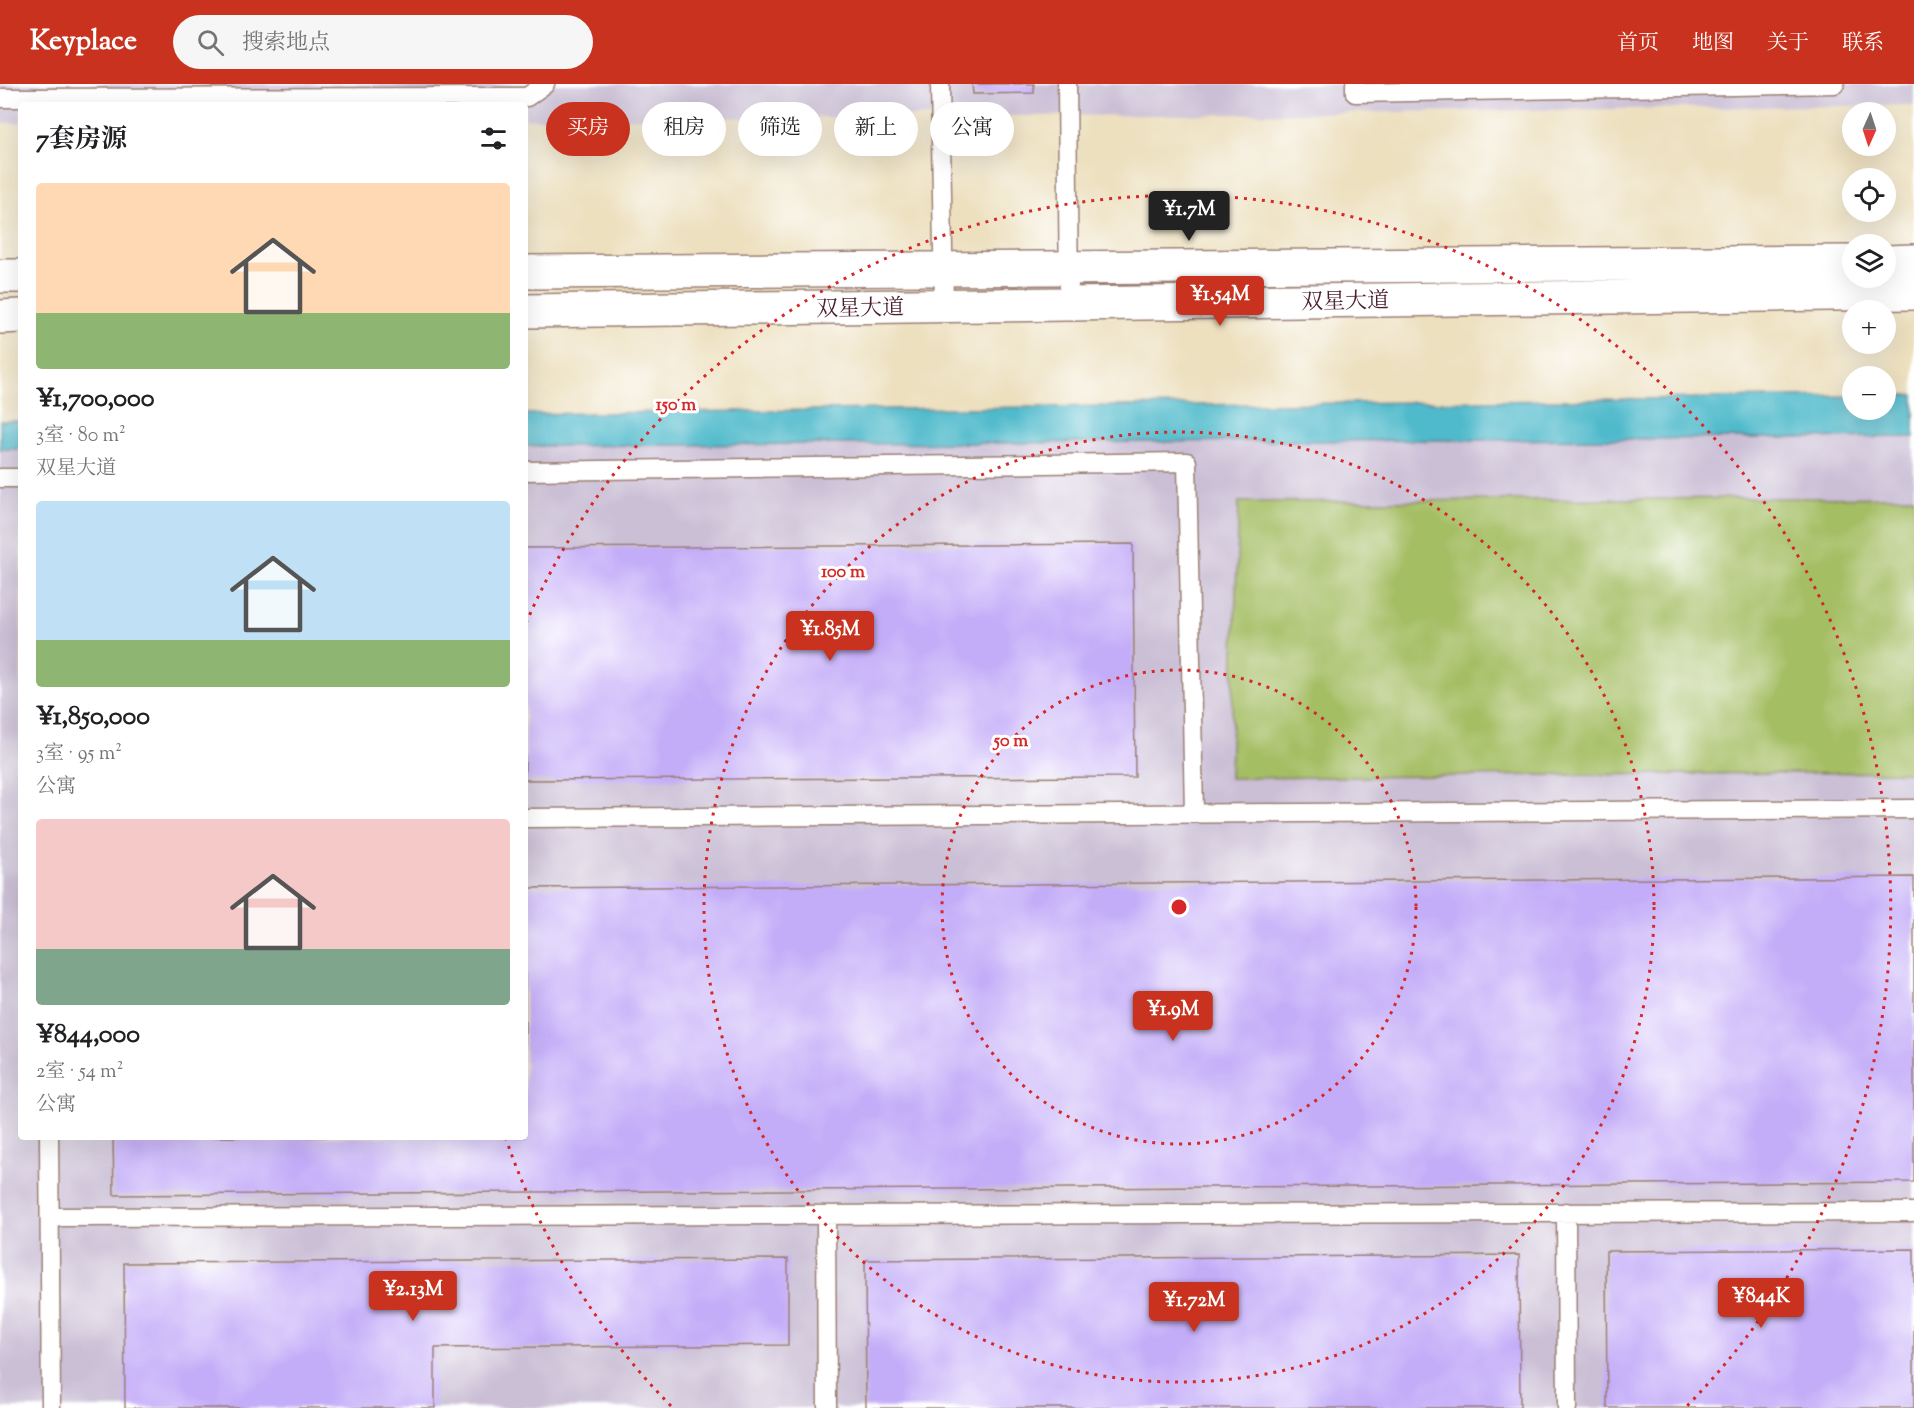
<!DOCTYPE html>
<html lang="zh">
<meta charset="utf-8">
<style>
:root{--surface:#fff;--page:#f6f6f6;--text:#202124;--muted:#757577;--accent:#c8321e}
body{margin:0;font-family:"Sorts Mill Goudy","Noto Serif SC",serif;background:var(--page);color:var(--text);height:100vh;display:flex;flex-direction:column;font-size:22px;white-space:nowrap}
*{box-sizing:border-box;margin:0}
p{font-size:20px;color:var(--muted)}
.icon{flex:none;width:33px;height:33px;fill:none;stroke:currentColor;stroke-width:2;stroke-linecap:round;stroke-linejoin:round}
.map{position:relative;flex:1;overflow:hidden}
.details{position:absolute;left:18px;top:18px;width:510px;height:1038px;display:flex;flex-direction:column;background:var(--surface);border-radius:6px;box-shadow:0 6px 24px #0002}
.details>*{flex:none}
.guide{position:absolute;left:546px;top:18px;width:570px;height:54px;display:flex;gap:12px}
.needle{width:39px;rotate:183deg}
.tools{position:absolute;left:1842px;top:18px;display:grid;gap:12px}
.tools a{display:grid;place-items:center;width:54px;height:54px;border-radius:50%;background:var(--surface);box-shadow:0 6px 24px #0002;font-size:30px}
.price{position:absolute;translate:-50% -51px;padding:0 14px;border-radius:6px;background:var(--accent);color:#fff;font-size:20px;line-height:39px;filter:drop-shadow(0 2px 3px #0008)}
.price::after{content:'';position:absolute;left:50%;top:36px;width:18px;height:14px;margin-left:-9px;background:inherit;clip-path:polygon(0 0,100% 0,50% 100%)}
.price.on{background:#222;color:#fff}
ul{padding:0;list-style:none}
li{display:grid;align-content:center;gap:12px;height:318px;padding:0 18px}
li span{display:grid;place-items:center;height:186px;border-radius:6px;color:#555}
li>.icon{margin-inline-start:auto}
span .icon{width:108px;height:108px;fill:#fffc;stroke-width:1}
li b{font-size:26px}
h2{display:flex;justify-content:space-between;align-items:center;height:72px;padding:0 18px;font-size:26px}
.pill{padding:0 21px;border-radius:27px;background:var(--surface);box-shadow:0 6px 24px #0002;font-size:21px;line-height:54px}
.pill.on{background:var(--accent);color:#fff}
header{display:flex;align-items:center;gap:36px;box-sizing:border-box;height:84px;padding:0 30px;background:var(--accent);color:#fff}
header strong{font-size:28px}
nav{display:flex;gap:33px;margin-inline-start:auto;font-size:21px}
.search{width:420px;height:54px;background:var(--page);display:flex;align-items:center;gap:15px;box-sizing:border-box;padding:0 21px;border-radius:33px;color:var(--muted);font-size:22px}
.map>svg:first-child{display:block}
.industrial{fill:#cbbfd5}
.green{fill:#a4be64;stroke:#776e48;stroke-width:1.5}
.water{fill:#4fbacb;stroke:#4c6c7b;stroke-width:1.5}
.building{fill:#c4adf8}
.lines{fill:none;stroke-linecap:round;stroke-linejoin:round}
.lane-casing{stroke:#9c8075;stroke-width:21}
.secondary-casing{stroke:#9c8075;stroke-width:36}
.lane{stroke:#fff;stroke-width:18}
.secondary{stroke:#fff;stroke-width:33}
.ring{fill:none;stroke:#d62828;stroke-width:3;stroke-dasharray:3 6}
.labels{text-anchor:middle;stroke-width:6;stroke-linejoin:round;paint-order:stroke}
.street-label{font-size:22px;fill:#4a1f2b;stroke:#fff}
.centre{fill:#d62828;stroke:#fff;stroke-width:3}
.ring-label{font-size:18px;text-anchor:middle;font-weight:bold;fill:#d62828;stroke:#fff;stroke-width:6;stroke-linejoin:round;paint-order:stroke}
</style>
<header>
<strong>Keyplace</strong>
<div class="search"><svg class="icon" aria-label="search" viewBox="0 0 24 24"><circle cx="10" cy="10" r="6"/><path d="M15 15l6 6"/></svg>搜索地点</div>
<nav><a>首页</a><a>地图</a><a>关于</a><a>联系</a></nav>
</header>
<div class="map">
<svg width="1914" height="1324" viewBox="0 0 1914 1324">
<rect width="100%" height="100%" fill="#fff"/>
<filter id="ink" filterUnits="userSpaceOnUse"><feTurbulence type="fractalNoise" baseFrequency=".0167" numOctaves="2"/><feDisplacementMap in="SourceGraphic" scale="12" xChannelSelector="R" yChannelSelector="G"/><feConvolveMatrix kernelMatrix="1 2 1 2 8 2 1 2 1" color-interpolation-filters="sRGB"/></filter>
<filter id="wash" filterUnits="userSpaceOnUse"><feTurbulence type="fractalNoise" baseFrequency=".008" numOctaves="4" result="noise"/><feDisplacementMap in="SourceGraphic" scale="24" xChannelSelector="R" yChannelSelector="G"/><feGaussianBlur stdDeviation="1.35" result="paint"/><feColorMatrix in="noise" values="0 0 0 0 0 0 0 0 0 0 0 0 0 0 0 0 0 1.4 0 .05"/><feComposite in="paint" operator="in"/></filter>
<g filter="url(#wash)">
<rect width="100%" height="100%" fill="#ede0bf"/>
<!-- industrial -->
<path class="industrial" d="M0,0h1914v21l-748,10 -641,4v-14h-504v18h-21z
M1914,344v980h-1914v-971h21v700h504v-702z"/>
<!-- green -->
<path class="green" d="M1914,413v275l-684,6 9,-276z"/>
<!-- water -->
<path class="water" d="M1886,311h28v42l-1389,9v-32l1327,-18v14h34z
M0,337h21v28h-21z"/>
<g id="blocks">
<!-- building -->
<path class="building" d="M972,0h62v9l-61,1z
M1133,460l2,233 -610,3v-232z
M1914,793v305l-1800,13 -1,-58h412v-249z
M1914,1165v159h-307l-1,-157z
M1519,1171l1,153h-654l-1,-148z
M788,1175v86l-353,3v60h-310l-1,-145z"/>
</g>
</g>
<g filter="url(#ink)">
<use href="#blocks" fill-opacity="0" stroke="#9c8075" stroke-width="1.5"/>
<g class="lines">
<!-- lane casing -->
<g class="lane-casing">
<path id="lane" d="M940,0l4,221
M1067,0l2,220
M1355,0v9l480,-9
M0,14l527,-1 18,-13
M525,387l662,-9 7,351
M0,394h21
M525,734l1389,-9
M49,1053l2,271
M1566,1128l1,196
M826,1131l1,193
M50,1133l1864,-5"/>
</g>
<!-- secondary casing -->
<g class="secondary-casing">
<path id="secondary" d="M1886,178l28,-1
M525,188l1327,-10
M0,192h21
M525,227l1389,-18
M0,233l21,-1"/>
</g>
<!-- lane -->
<use href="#lane" class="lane"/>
<!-- secondary -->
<use href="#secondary" class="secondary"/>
</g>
</g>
<!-- distance rings -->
<g class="ring">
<circle cx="1179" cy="823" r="237"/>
<circle cx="1179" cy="823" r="475"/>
<path d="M671 1322A712 712 0 0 1 506 1055M526 539A712 712 0 1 1 1687 1322"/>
</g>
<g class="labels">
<!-- street labels -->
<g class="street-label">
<text transform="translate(1345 216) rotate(-1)" y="8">双星大道</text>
<text transform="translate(860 223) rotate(-1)" y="8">双星大道</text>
</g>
</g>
<circle cx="1179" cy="823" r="9" class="centre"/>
<g class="ring-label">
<text x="676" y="326">150 m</text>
<text x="843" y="493">100 m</text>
<text x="1011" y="662">50 m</text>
</g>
</svg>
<div class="tools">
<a><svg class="needle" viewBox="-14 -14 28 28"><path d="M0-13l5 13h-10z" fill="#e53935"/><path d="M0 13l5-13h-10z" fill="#757577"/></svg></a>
<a><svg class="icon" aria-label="locate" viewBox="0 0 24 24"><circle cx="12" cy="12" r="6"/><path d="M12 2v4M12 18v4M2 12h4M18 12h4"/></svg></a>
<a><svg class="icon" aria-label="layers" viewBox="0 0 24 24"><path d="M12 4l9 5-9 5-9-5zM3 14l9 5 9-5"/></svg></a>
<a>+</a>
<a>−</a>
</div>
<b class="price on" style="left:1189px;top:158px">¥1.7M</b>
<b class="price" style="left:1220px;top:243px">¥1.54M</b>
<b class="price" style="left:830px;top:578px">¥1.85M</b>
<b class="price" style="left:1173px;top:958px">¥1.9M</b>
<b class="price" style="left:413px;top:1238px">¥2.13M</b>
<b class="price" style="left:1761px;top:1245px">¥844K</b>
<b class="price" style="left:1194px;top:1249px">¥1.72M</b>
<div class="guide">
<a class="pill on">买房</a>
<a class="pill">租房</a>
<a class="pill">筛选</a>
<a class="pill">新上</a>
<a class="pill">公寓</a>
</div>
<section class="details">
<h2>7套房源<svg class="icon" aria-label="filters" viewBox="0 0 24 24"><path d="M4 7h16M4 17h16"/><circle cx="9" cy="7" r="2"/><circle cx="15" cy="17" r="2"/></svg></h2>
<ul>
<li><span style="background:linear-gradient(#ffd9b3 70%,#8fb573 0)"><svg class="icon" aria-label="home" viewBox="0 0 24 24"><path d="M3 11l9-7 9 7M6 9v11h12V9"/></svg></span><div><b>¥1,700,000</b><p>3室 · 80 m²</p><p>双星大道</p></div></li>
<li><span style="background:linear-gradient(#bfe0f5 75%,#8fb573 0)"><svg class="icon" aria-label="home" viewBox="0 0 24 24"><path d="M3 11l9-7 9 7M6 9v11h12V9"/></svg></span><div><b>¥1,850,000</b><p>3室 · 95 m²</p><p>公寓</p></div></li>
<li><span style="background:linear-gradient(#f6c9c9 70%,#7fa58c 0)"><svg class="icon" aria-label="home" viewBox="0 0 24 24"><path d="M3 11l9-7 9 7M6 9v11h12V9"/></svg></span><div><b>¥844,000</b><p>2室 · 54 m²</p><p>公寓</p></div></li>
</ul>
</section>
</div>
